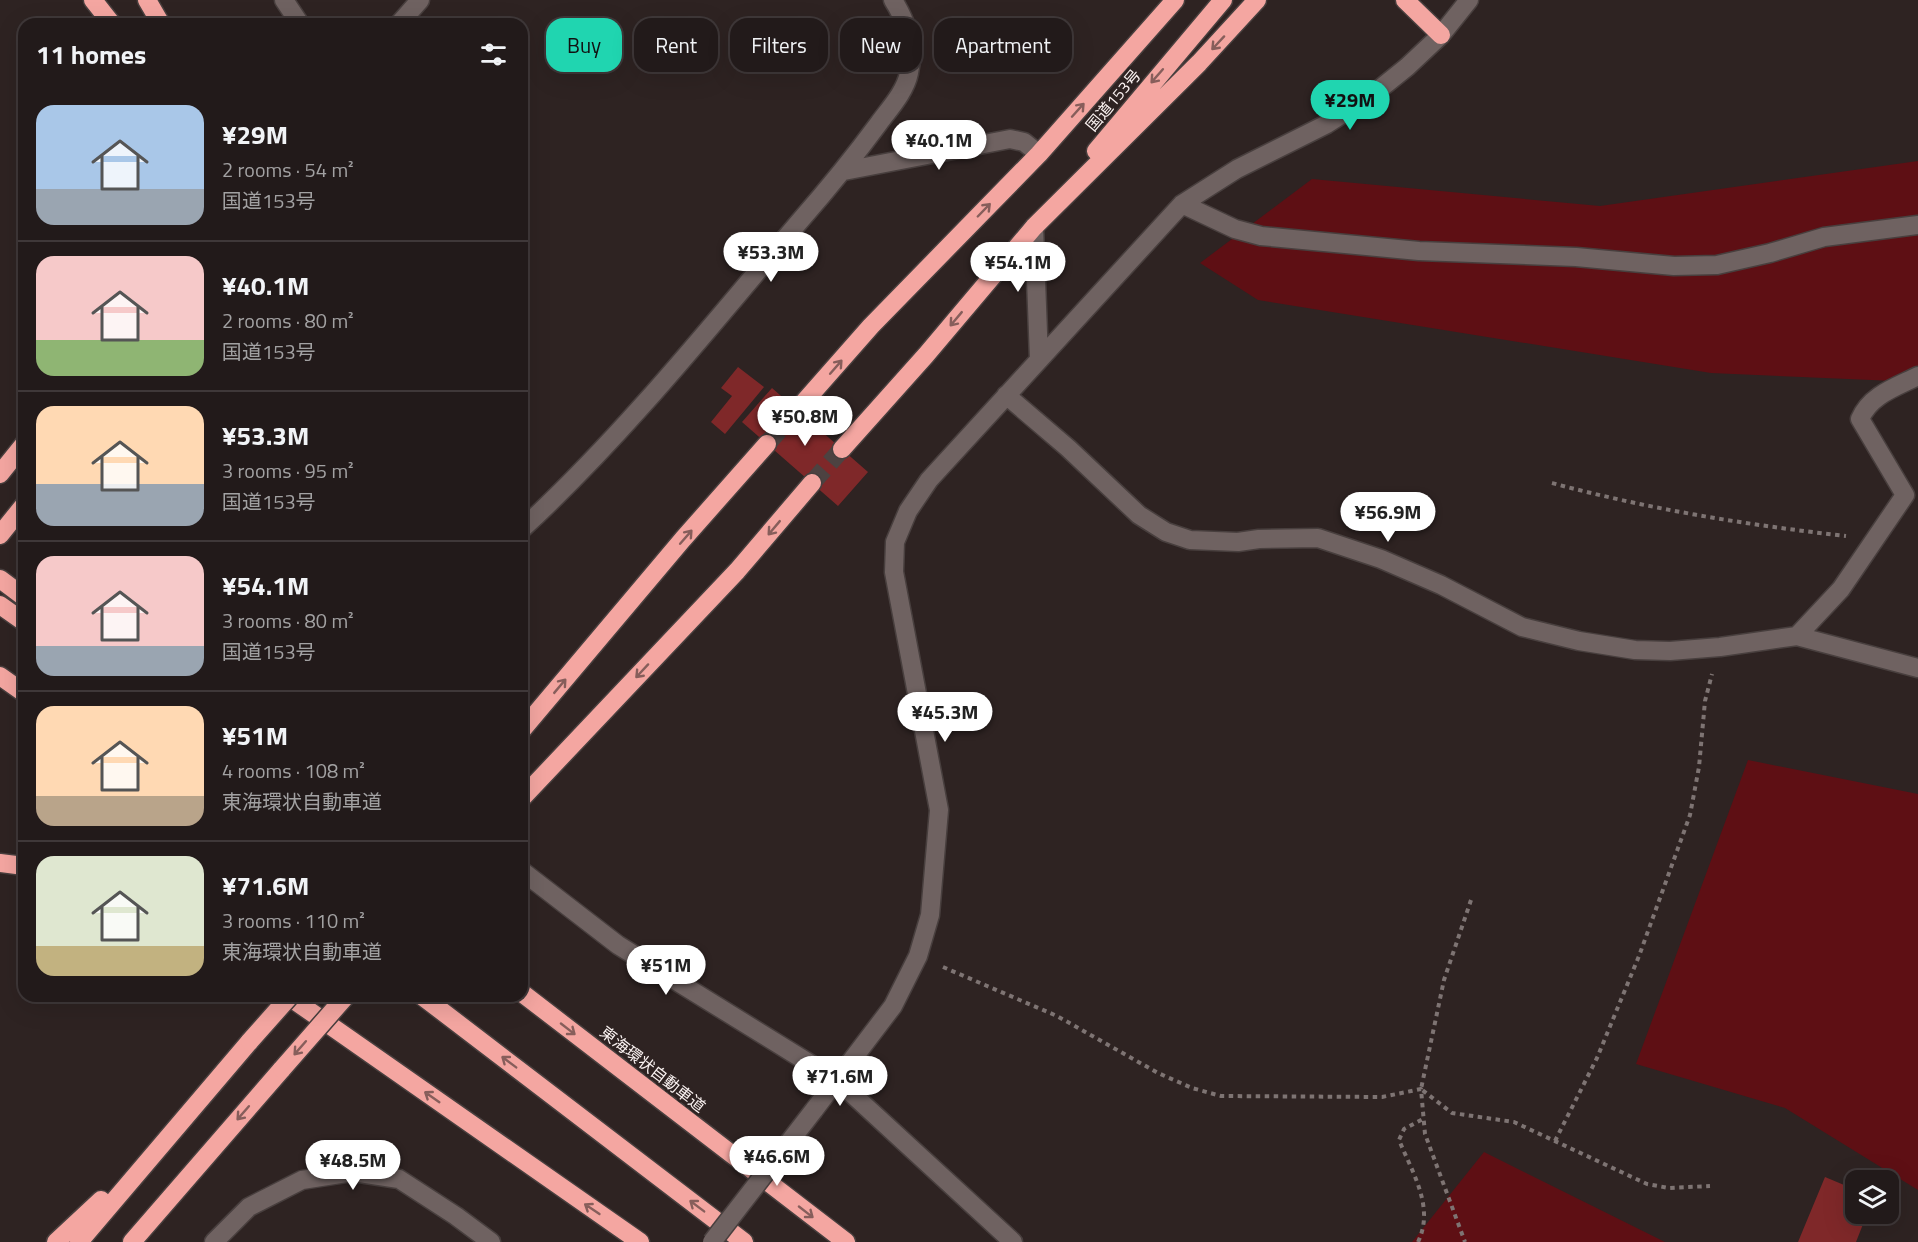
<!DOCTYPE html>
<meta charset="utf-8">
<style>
:root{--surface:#221a1a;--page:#2a2323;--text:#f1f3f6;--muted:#a2a1a2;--line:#3f3839;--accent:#20d5b0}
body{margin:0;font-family:"Titillium Web","Noto Sans JP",sans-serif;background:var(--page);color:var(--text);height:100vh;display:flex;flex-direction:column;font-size:22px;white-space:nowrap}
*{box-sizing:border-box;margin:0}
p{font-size:20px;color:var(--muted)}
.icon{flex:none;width:33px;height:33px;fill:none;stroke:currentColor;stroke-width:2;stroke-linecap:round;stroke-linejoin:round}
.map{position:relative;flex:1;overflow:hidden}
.drawer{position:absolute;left:18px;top:18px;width:510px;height:984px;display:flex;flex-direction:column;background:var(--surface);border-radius:18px;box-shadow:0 6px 24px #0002,0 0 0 2px var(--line)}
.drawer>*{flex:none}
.guide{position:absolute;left:546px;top:18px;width:570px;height:54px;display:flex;gap:12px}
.buttons{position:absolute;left:1845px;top:1170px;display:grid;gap:12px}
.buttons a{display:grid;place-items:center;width:54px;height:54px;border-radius:12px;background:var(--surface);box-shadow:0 6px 24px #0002,0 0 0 2px var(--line);font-size:30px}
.price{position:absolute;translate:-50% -51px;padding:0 14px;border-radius:21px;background:#fff;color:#222;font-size:20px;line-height:39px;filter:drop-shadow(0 2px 3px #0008)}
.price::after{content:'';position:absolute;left:50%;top:36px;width:18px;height:14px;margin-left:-9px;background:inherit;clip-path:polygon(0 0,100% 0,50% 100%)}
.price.selected{background:var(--accent);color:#111}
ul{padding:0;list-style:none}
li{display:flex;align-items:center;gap:18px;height:150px;padding:0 18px}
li+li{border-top:2px solid var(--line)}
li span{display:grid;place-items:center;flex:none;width:168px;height:120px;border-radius:18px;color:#555}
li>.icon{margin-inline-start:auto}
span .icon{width:72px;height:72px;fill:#fffc;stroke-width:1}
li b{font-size:26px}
h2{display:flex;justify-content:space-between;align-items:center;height:72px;padding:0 18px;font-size:26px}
.pill{padding:0 21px;border-radius:18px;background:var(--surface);box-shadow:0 6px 24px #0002,0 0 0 2px var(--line);font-size:21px;line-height:54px}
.pill.selected{background:var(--accent);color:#111}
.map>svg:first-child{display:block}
.green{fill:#5e0f14}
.building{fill:#7f2829}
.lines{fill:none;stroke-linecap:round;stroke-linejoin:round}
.highway-tunnel{stroke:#4d4241;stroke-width:18;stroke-dasharray:18 9;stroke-linecap:butt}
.street-casing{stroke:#483f3e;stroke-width:21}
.highway-casing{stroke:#483f3e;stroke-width:21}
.path{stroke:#7e7473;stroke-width:4;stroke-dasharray:4.5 4.5;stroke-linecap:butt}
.street{stroke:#6f6261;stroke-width:18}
.highway{stroke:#f4a6a1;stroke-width:18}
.street-bridge-casing{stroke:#483f3e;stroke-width:21;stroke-linecap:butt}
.highway-bridge-casing{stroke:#483f3e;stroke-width:21;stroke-linecap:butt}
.street-bridge{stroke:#6f6261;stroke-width:18}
.highway-bridge{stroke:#f4a6a1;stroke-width:18}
.oneway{stroke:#875e5b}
.labels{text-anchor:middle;stroke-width:5;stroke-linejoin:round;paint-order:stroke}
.street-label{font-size:16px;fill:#faf2f1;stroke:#2e2322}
</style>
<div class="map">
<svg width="1918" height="1242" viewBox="0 0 1918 1242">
<rect width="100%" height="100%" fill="#2e2322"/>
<!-- green -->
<path class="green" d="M1918,161v221l-207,-9 -453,-73 -58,-37 112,-84 288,27z
M1748,760l170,34v396l-133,-82 -149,-44z
M1484,1152l181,90h-253z"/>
<!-- building -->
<path class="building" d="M738,367l26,20 -39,47 -14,-12 21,-26 -11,-8z
M772,388l96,84 -30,34 -96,-84z
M1825,1177l31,13v24h11l-11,28h-58z"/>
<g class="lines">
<!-- highway-tunnel -->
<path class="highway-tunnel" d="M767,444l30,-34
M812,483l30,-34"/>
<!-- street casing -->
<g class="street-casing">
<path id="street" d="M284,0l16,24
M399,24l21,-24
M844,171l166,-32 14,3 15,12
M1182,204l53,25 26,7 158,15 157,6 98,9 43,-1 53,-12 54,-16 94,-12
M1034,227l5,132
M1006,395l62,53 71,67 27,17 24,8 48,2 21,-3 59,-1 63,21 60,26 81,42 57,14 56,9 35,1 50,-4 77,-11 121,32
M522,529c101,-93 188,-202 277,-307 28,-32 55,-65 80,-99 11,-15 26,-31 30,-50 6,-27 -2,-51 -16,-73
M1797,636l44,-47 64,-94 -45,-76c10,-24 36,-32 58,-43
M522,871l96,74 220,136 175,161
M814,1110l79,-104 25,-50 12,-41 9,-105 -45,-238 1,-30 13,-31 21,-31 253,-276 55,-35 90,-45 44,-28 36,-29 34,-32 28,-35
M214,1242l35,-35 53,-27 51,-8 46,7 57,37 35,26"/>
</g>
<!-- highway casing -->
<g class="highway-casing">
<path id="highway" d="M93,0l19,24
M147,0l14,24
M1405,0l36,35
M1096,151l127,-151
M797,410l74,-84 168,-172 136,-154
M842,449l84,-94 108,-128 165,-164 58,-63
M0,474l24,-30
M0,535l24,-30
M0,579l24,18
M0,605l24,17
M0,676l24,17
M522,730l161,-191 84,-95
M522,798l215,-227 75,-88
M0,863l24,3
M522,993l324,249
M288,996l352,246
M422,996l322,246
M56,1242l45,-42
M79,1242l171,-201
M132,1242l150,-173"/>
</g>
<!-- path -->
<path class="path" d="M1552,483c96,26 195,42 294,53
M1471,900l-27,80 -23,109 31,24 62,9 133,62 22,4 41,-2
M943,967l114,49 101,57 34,15 29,8 161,1 39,-8 4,45 40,108
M1555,1141l42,-83 42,-102 51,-141 9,-48 6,-66 7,-27
M1418,1242c17,-35 -6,-70 -19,-102l5,-11 19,-10"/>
<!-- street -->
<use href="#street" class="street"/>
<!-- highway -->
<use href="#highway" class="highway"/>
<!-- street-bridge casing -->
<g class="street-bridge-casing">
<path id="street-bridge" d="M712,1242l102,-132"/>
</g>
<!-- highway-bridge casing -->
<g class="highway-bridge-casing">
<path id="highway-bridge" d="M250,1041l40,-45
M282,1069l64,-73"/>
</g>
<!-- street-bridge -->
<use href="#street-bridge" class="street-bridge"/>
<!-- highway-bridge -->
<use href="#highway-bridge" class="highway-bridge"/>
</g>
<!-- one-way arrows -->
<defs><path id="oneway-shaft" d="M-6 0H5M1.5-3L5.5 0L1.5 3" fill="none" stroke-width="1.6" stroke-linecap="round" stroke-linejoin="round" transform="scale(1.5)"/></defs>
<g class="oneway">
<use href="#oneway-shaft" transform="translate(1218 43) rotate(133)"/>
<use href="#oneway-shaft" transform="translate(1157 76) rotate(131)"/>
<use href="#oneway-shaft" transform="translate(1078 110) rotate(-48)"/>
<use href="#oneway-shaft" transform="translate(984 210) rotate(-46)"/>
<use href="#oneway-shaft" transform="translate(956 319) rotate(130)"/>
<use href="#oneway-shaft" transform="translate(836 367) rotate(-49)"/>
<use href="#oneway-shaft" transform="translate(774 528) rotate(130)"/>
<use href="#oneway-shaft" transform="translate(686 537) rotate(-49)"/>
<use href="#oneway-shaft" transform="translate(642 671) rotate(133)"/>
<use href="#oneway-shaft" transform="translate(560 686) rotate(-50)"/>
<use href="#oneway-shaft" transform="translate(568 1029) rotate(38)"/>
<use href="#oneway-shaft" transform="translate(300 1048) rotate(131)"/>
<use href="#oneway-shaft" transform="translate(509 1062) rotate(-143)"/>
<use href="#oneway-shaft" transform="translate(432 1097) rotate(-145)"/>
<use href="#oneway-shaft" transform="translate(243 1113) rotate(131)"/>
<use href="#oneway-shaft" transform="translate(697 1206) rotate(-143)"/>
<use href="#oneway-shaft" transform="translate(592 1209) rotate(-146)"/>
<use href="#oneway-shaft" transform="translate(806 1212) rotate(38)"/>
</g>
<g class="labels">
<!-- street labels -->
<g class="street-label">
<text transform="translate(1113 100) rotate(-50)" y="6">国道153号</text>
<text transform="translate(653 1069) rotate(38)" y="6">東海環状自動車道</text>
</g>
</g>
</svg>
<div class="buttons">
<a><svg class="icon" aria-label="layers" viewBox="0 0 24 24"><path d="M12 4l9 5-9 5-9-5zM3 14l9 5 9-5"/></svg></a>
</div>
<b class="price selected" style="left:1350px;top:131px">¥29M</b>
<b class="price" style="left:939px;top:171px">¥40.1M</b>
<b class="price" style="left:771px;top:283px">¥53.3M</b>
<b class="price" style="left:1018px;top:293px">¥54.1M</b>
<b class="price" style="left:805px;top:447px">¥50.8M</b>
<b class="price" style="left:1388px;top:543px">¥56.9M</b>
<b class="price" style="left:945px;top:743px">¥45.3M</b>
<b class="price" style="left:666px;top:996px">¥51M</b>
<b class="price" style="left:840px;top:1107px">¥71.6M</b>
<b class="price" style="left:777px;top:1187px">¥46.6M</b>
<b class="price" style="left:353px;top:1191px">¥48.5M</b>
<div class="guide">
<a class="pill selected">Buy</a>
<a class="pill">Rent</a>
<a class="pill">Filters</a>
<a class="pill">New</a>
<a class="pill">Apartment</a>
</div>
<section class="drawer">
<h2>11 homes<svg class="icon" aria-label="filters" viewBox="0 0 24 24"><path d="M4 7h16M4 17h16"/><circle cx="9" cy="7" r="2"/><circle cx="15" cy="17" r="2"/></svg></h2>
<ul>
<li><span style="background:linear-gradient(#a9c7e8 70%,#9aa5b1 0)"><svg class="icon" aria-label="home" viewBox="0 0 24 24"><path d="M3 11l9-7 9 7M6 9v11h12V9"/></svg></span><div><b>¥29M</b><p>2 rooms · 54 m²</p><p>国道153号</p></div></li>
<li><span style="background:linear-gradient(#f6c9c9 70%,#8fb573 0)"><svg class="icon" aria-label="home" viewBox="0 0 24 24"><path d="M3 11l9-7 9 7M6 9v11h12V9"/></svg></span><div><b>¥40.1M</b><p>2 rooms · 80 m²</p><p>国道153号</p></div></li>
<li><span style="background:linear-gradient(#ffd9b3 65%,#9aa5b1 0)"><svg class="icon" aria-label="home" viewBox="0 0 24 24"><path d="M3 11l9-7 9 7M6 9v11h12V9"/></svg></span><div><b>¥53.3M</b><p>3 rooms · 95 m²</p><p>国道153号</p></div></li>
<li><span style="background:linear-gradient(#f6c9c9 75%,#9aa5b1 0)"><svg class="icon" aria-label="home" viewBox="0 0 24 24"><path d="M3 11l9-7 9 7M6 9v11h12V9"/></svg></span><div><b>¥54.1M</b><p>3 rooms · 80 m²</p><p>国道153号</p></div></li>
<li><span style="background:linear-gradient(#ffd9b3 75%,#b9a48a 0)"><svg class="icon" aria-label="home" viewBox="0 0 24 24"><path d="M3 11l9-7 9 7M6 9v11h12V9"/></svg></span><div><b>¥51M</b><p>4 rooms · 108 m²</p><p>東海環状自動車道</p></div></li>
<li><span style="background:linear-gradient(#dfe7d0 75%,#c2b280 0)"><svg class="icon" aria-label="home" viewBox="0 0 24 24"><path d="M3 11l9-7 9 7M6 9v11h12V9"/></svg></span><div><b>¥71.6M</b><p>3 rooms · 110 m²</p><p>東海環状自動車道</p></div></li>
</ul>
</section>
</div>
